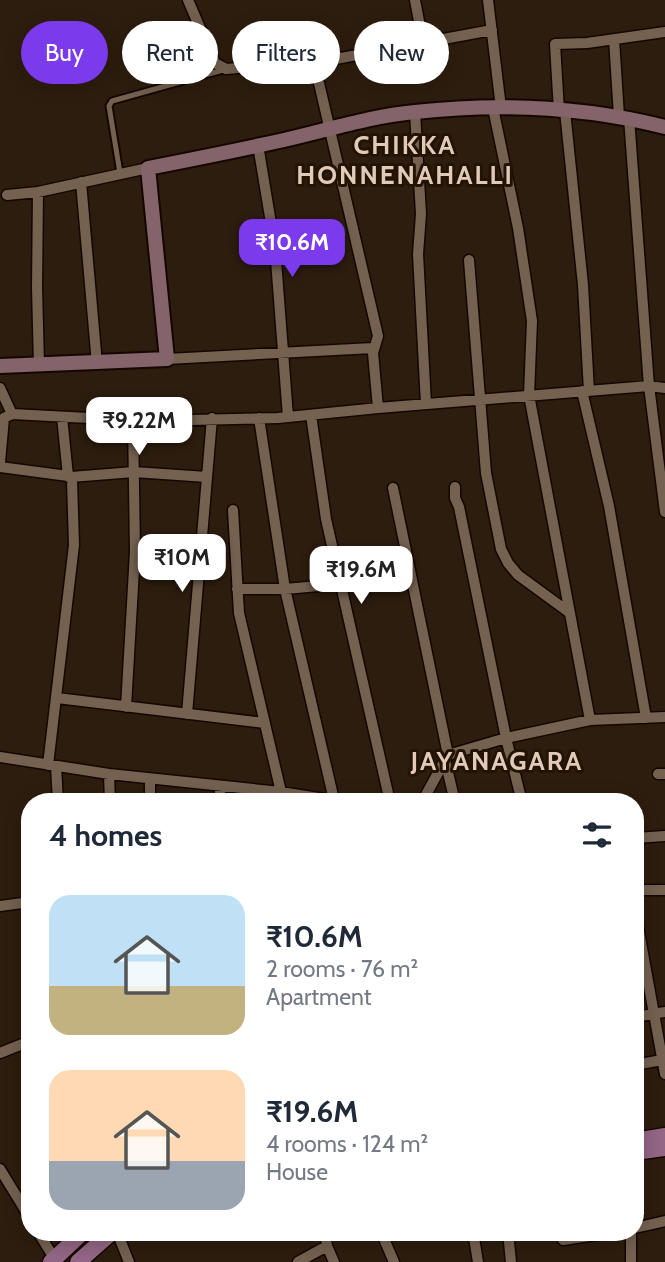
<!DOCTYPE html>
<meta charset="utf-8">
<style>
:root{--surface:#fff;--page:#f6f6f7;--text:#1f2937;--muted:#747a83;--accent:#7c3aed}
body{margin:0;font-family:Cabin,sans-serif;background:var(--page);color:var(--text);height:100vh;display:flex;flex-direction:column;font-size:26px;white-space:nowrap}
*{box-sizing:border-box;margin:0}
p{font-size:23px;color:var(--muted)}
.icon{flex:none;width:38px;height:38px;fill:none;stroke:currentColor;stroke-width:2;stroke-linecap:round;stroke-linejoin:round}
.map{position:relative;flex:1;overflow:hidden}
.panel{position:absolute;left:21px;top:793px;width:623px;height:448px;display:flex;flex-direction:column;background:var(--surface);border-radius:28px;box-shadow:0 4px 18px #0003}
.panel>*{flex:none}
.guide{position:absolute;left:21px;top:21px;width:623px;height:63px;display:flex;gap:14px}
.price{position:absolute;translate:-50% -60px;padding:0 16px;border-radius:14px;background:#fff;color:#222;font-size:23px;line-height:46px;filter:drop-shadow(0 2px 4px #0008)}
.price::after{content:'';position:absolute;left:50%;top:42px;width:21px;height:16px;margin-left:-10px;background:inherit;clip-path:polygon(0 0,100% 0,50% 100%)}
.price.current{background:var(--accent);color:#fff}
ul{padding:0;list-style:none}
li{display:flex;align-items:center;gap:21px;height:175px;padding:0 28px}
li span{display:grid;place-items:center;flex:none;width:196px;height:140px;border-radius:21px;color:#555}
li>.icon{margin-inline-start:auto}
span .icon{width:84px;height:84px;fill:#fffc;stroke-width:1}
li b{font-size:30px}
h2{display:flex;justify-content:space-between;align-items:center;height:84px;padding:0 28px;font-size:30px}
.chip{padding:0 24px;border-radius:32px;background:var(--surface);box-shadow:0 4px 18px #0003;font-size:24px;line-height:63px}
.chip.current{background:var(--accent);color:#fff}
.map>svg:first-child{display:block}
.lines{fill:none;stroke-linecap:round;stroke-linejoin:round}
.lane-casing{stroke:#140700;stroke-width:9}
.street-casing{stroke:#140700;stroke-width:13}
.secondary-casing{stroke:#140700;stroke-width:18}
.primary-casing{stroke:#140700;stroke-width:19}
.lane{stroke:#746150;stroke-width:5}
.street{stroke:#746150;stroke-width:10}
.secondary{stroke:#84646a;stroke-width:14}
.primary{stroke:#936685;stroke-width:16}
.labels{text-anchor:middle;stroke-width:6;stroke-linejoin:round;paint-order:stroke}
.district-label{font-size:26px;font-weight:bold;letter-spacing:2px;fill:#e1cbb8;stroke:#231305}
</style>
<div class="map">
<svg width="665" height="1262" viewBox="0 0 665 1262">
<rect width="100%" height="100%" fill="#2d1d0e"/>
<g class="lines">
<!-- lane casing -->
<g class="lane-casing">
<path id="lane" d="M120,173l-11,-67 3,-5 111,-31"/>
</g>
<!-- street casing -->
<g class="street-casing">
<path id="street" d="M188,0l27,63 11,6 85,-7 4,4 63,270 -5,17 5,55
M415,0l8,42
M488,0l13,108
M614,39l5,77
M314,63l178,-33
M493,108l25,120 14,93 -3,74 61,325
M559,111l-4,-67 32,-1 78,-11
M565,111l18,174 6,106
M415,112l6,102 -3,40 8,150
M629,118l20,268 16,126
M258,145l17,102 13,170
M81,182l16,182
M38,192l-1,95 2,79
M7,195l31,-3 110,-24
M469,260l17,213 15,76 7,14 10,12 52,38
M167,359l206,-11
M0,388l12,26
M582,391l27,115 37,212
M311,415l15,104 64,283
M62,417l6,59
M259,418l26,171 49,211
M0,462l4,-44 8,-4 135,7 131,-3 100,-10 271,-22 16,2
M0,467l68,9 4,4 2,65 -26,220
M71,477l63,-5 73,5
M455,487v11l4,9 47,231 16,64
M393,488l55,267 -3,5 10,42
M233,510l6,103 42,179
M237,589h48l56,-5
M57,698l208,25
M126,707l9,-155 -2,-132
M187,714l25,-296
M448,755l58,-17 84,-18 75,-3
M0,757l109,17 172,18 62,10
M56,766l2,36
M109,774l1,28
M658,774h7
M150,779v23
M220,802v-16
M422,802l23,-42
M635,838l30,-2
M635,890h30
M0,906l30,-4
M635,910l30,164
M635,1017l30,-5
M0,1053l30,-12
M635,1065l27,-5
M0,1169l30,49
M635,1228l30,-7
M38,1232l16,26
M117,1232l12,30
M381,1232l13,30
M473,1232l5,30
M508,1232l3,30
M563,1240l52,-8
M327,1246l7,16
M298,1262l29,-16 -2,-14
M631,1262v-30"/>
</g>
<!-- secondary casing -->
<g class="secondary-casing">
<path id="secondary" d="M0,366l167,-7 -19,-191c46,-9 91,-18 136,-28 44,-10 87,-24 131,-28 83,-9 170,-5 250,15"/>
</g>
<!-- primary casing -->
<g class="primary-casing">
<path id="primary" d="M635,1141l30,-5
M635,1152l30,-4
M51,1262l32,-30
M78,1262l34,-30"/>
</g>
<!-- lane -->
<use href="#lane" class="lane"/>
<!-- street -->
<use href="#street" class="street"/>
<!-- secondary -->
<use href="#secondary" class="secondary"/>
<!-- primary -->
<use href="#primary" class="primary"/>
</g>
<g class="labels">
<!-- district labels -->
<g class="district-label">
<text x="405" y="154">CHIKKA<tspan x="405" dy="30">HONNENAHALLI</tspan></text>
<text x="497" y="770">JAYANAGARA</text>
</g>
</g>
</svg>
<b class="price current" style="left:292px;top:279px">₹10.6M</b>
<b class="price" style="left:139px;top:457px">₹9.22M</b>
<b class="price" style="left:182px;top:594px">₹10M</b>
<b class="price" style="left:361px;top:606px">₹19.6M</b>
<div class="guide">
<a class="chip current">Buy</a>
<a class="chip">Rent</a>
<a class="chip">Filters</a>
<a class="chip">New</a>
</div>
<section class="panel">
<h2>4 homes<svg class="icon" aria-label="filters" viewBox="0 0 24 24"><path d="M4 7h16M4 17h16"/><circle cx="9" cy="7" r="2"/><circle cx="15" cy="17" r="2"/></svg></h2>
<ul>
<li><span style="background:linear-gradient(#bfe0f5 65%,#c2b280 0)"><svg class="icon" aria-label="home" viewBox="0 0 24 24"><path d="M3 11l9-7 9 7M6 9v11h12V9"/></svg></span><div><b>₹10.6M</b><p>2 rooms · 76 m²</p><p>Apartment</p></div></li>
<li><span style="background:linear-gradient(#ffd9b3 65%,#9aa5b1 0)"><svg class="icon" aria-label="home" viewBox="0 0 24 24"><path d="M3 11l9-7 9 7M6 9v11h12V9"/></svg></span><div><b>₹19.6M</b><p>4 rooms · 124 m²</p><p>House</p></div></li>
</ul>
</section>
</div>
